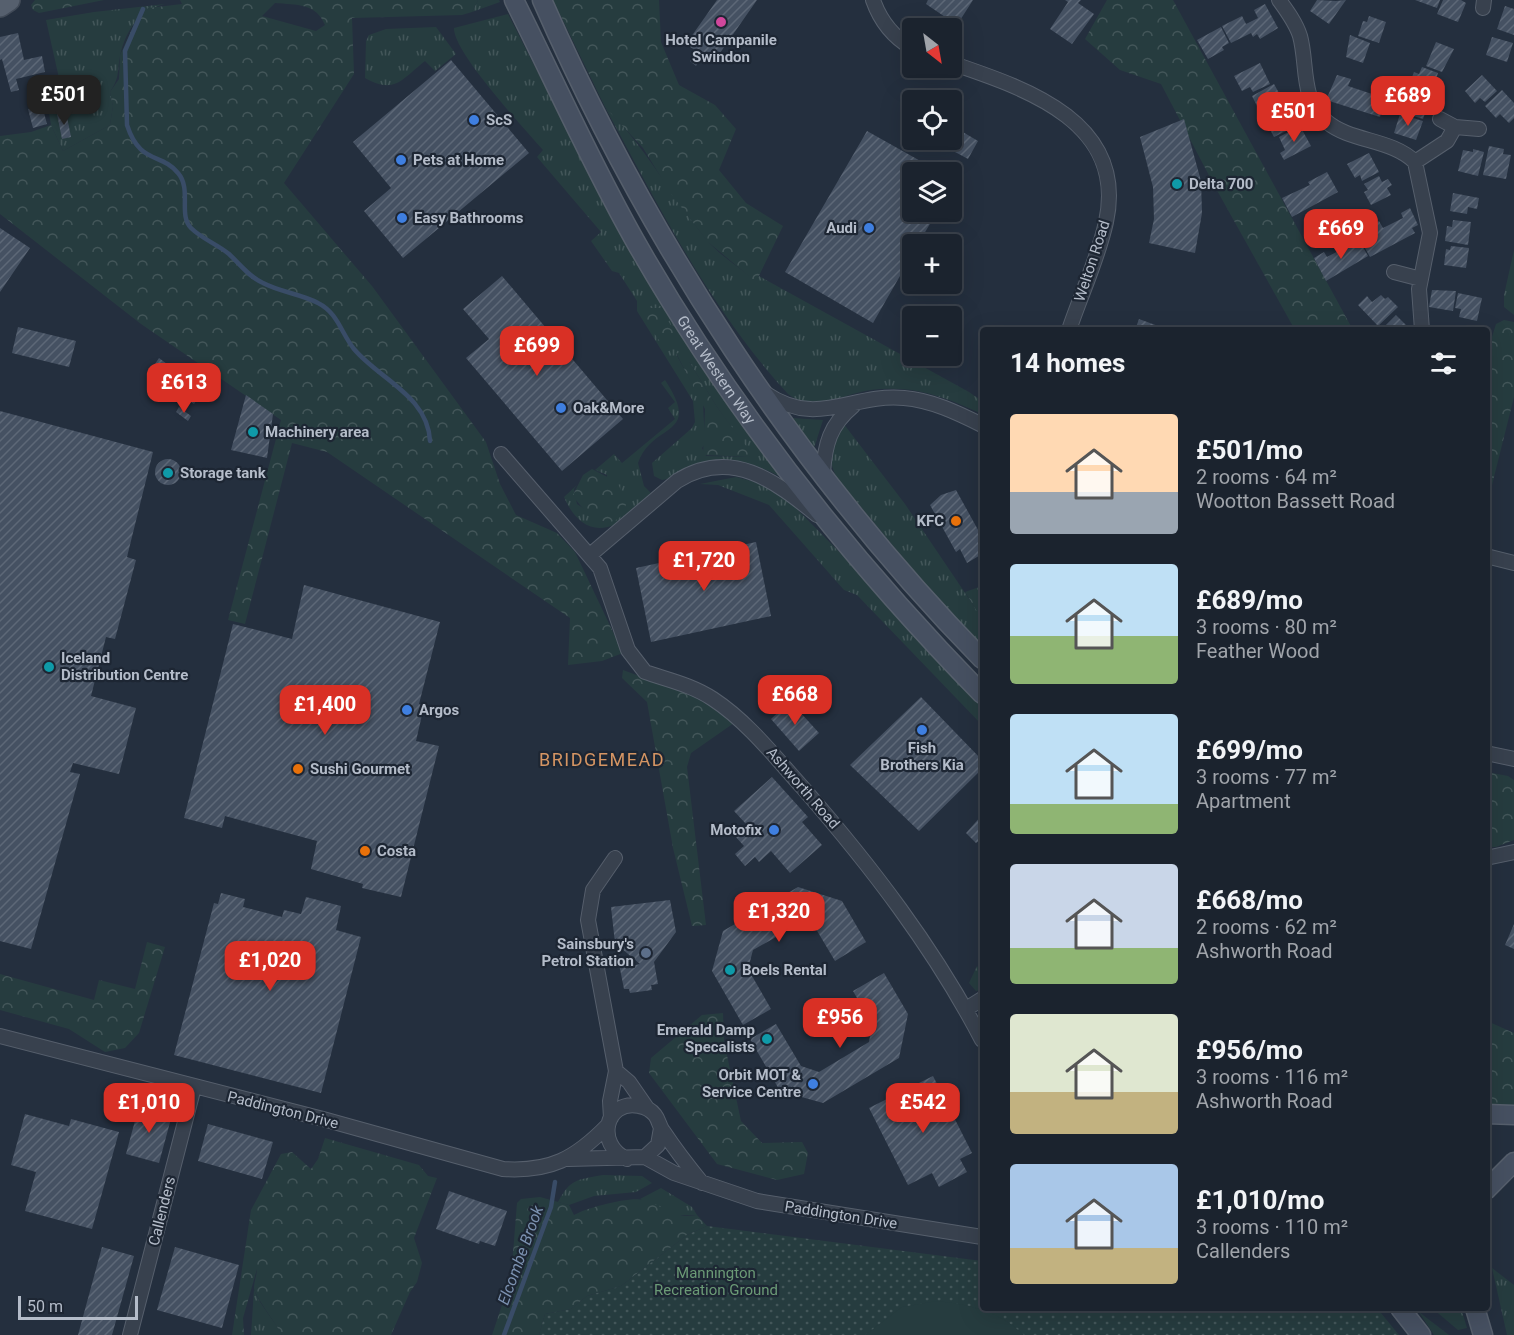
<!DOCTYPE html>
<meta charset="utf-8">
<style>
:root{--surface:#1b232e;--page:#242b36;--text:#f1f3f6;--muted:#a0a4aa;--line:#39404a;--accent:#d93025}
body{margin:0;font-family:Roboto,sans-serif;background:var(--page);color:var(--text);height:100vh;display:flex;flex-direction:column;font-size:22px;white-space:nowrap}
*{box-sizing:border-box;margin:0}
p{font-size:20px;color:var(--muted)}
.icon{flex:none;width:33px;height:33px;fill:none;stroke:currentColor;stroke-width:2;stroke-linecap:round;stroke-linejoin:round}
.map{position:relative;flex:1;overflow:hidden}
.panel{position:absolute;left:980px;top:327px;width:510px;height:984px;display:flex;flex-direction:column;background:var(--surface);border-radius:6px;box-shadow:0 6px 24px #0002,0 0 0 2px var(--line)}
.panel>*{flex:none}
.needle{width:39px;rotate:149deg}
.tools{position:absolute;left:902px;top:18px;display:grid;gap:12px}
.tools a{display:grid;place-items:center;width:60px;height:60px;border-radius:6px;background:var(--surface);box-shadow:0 6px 24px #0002,0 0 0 2px var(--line);font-size:30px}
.scale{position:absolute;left:18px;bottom:15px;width:120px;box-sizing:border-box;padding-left:6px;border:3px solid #b4bcc9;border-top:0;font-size:16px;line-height:21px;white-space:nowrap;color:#b4bcc9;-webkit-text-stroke:4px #1d2633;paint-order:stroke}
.price{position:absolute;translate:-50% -51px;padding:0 14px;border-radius:12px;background:var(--accent);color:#fff;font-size:20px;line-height:39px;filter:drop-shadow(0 2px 3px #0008)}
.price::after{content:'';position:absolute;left:50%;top:36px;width:18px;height:14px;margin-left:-9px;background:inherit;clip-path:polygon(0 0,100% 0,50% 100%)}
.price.current{background:#222;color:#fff}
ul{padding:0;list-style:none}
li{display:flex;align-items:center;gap:18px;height:150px;padding:0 30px}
li span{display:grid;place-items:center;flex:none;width:168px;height:120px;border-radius:6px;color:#555}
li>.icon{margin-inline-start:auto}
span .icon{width:72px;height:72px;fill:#fffc;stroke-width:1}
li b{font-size:26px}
h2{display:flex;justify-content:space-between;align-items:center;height:72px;padding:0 30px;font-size:26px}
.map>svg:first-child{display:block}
.grass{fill:url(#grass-tufts);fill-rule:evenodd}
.forest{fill:url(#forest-crowns);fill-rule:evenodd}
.park{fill:url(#park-dots)}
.pitch{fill:#263c3f}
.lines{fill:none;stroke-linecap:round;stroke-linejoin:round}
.stream{stroke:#394c67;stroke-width:4.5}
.building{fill:url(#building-hatch)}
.minor-casing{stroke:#565f6c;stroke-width:16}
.secondary-casing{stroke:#565f6c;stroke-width:21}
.primary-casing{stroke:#414a57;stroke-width:24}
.minor{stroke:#38414e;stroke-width:14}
.secondary{stroke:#465061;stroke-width:18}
.primary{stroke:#56606e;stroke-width:21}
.hotel-dot{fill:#d1479c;stroke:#1d2633;stroke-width:2}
.shop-dot{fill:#3f7fe0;stroke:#1d2633;stroke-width:2}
.culture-dot{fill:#0f9aa8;stroke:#1d2633;stroke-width:2}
.food-dot{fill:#e8710a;stroke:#1d2633;stroke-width:2}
.service-dot{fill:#5c6f8a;stroke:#1d2633;stroke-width:2}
.labels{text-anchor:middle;stroke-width:4.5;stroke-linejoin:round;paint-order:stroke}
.poi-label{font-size:15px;font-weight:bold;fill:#b4bcc9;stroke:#1d2633;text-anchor:start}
.street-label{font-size:15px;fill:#b4bcc9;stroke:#1d2633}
.park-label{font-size:15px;fill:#6b9a76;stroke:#1d2633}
.water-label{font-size:16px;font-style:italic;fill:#7c92b1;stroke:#1d2633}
.quarter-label{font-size:18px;letter-spacing:1.5px;fill:#d59563;stroke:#1d2633}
</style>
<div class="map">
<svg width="1514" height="1335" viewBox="0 0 1514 1335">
<defs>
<pattern id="grass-tufts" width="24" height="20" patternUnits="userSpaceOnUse" patternTransform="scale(1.5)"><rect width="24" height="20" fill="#263c3f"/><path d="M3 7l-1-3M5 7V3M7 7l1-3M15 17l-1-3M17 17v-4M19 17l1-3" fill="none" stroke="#435659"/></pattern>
<pattern id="forest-crowns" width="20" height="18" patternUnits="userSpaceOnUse" patternTransform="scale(1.5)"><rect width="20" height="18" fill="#263c3f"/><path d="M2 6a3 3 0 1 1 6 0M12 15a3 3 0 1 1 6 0" fill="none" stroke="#435659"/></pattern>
<pattern id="park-dots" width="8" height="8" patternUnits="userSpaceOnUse" patternTransform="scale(1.5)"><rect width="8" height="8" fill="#263c3f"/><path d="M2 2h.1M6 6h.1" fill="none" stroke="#435659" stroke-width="1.8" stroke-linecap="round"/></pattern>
<pattern id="building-hatch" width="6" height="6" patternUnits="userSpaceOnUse" patternTransform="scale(1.5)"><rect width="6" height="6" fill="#455162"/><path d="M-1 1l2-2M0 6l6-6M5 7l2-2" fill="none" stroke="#5d6877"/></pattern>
</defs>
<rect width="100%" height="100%" fill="#242f3e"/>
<!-- grass -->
<path class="grass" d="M478,0h21l1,2 -28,10z
M165,4c-26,6 -39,26 -45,52 -3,16 0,21 -10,36l3,14 -3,19 -47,26 -12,-26 -4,-23 16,-6 -17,-76 48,-8z
M508,14l103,202 100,163 68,97c-45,-22 -68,-22 -112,3l-5,1 -8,-4 -2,-13 40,-35 3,-6 -2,-21 -56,-90v-10l-18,-28 -7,-2 -21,-30 10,-9 -64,-75 6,-7c-19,-22 -90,-98 -89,-122zM676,354l14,9 27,44 34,47 -2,3 -43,-1 -4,-8 3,-4 -2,-41z
M436,27l20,27 -21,17 -10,-10c-23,18 -30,34 -60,17l1,-37 3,-6 17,-6z
M605,107c40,39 66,89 101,132 13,16 34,29 50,42l3,-5 210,116 13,9v13c-26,-12 -54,-24 -83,-25 -16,-1 -31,0 -46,5 -23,7 -44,16 -65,0 -78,-85 -129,-187 -183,-287z
M1514,250v65l-10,-8v-12z
M665,380c38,58 -12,41 -27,83l6,23 7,7 -37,32c-25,10 -41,-7 -50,-28l13,-12 -3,4 3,15 27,18 3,-47 -12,-5 19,-16 8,9 53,-44 -7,-11 7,-6 -14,-19z
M792,418l31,2 -9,28z
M843,423l62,81 75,111 2,32 -53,-58 -92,-111c-11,-20 -7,-37 6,-55z
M736,477l31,8 21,15 75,76 119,130v19l-125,-130 -13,-5 -75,-85 -51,-20 -18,-1z
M977,966l5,6v17l-6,2 -7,-8z
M603,1175l39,1 10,7 -16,9 -42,4 -25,9 -11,-3c13,-24 19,-22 45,-27z
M661,1188l31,19 5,8h-25l-32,-16z
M1492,1268l22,17v50h-7z
M254,1289c5,16 20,30 28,46h-31z
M1432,1308h29l6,20 -9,2z
M1419,1312l30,23h-15z"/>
<!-- forest -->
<path class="forest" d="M35,0h69l-65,13 -6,-3 -2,-5z
M180,0h298l-6,12 -10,3 -110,3 2,56 -70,109 88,103 114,156 14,42 16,31 41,18 18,19 48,101 -21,8 -34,4 2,-47 -243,-166 -35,-9 -47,181 -17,-4 53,-200 -140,-96 -141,-110v-78l31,-4 20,-7 12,26 47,-26 3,-19 -3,-14 9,-13 1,-24 16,-35 12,-12 34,-4zM275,3c22,2 41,0 50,22l-9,6 -54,-15z
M553,0h106l2,42 18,43 36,20 21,24 -17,41 27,33 37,23 -27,56 -48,-40 -36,-47 -29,-47 -38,-41z
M1107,0h66l180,330h-58l-81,-145 -53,-101 -41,-14 -35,-31z
M645,308h15l17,27 -1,8h-15l-17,-24 -2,-9z
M1504,320l10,2v75l-27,108v-168h5l4,-13z
M676,353l6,1 8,9 27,44 35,47 -3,3 -46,-2 2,-46z
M592,469l25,13 10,20c-2,4 -3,11 -6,14 -15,17 -41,-7 -48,-21l10,-20z
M982,586v33l-17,-27z
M623,670l86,32 25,21 -43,30 -4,14 19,158 -14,1 -19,-78 -26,-146 -25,-24z
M1492,773l16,3 6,4v60l-18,7h-10l1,-73z
M147,942l18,5 -26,86 -14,15 -20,4 -36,-23 -69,-19v-36l94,26 5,-20 36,9z
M723,1013l1,28 17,80 21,22 40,-1 6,11 -4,21 -27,6 -60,-16 -68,-91 2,-15 51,-43z
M1487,1021l27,12v72h-27z
M325,1138l94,27 9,11 9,2 -23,60 8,25 -5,19 -7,10 -19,43h-109c-5,-10 -28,-40 -28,-47 0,-6 3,-14 3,-19l-14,49 1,17h-12l19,-125 30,-56 11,-2 19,17 7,-10z
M540,1197l29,8 5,10c11,-7 57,-19 69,-15 23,6 28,19 54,15l10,11 -20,9 -66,51 -34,10 -16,13 -26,5 -6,21h-47l19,-57 6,-75 4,-4z"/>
<!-- park -->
<path class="park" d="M707,1226l275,35v47h383l16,5 18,22h-860l6,-21 26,-5 16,-13 34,-10 66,-51z"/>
<!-- pitch -->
<path class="pitch" d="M937,1301c35,4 61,10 87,34h-159l37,-28z"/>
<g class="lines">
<!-- stream -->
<path class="stream" d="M143,9l-18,42 2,74c13,40 34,27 51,48 14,16 0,42 13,55 11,11 26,16 38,26 11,10 20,23 34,29 17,9 38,11 55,20 20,10 23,30 36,46 25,30 74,47 76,92
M504,1335l47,-128 4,-25"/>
</g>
<!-- building -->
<path class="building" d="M717,0h40l-44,63 -10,-8 -7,11 -6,-5 6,-10 -10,-7z
M928,0h45l-16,25 -31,-21z
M1065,0h16l-3,3 16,11 -22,30 -22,-15 18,-27z
M1317,0l19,1 10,-1 -17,24 -19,-13z
M1415,0h25l-3,8z
M1443,0h18l5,3 -8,19 -21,-8z
M1265,4l13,24 -18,11 -3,-5 -4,3 -2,-4 -20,10 -9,-17 20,-10 4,8 12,-6 -4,-8z
M1505,6l9,3v26l-17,-6z
M1369,16l17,6 -7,21 -21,-7 5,-15 4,1z
M1221,27l8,16 -7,4 2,3 -16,9 -11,-19z
M18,33l6,27 18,-4 3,16 -29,7 3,11 -8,2 -9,-33 -2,1v-23z
M1350,35l20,8 -7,20 -17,-6z
M1492,37l21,6 -6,19 -21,-7z
M1436,42l18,7 -12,23 -16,-6z
M451,60l78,93 -126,105 -39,-47 27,-23 -38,-46z
M1260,63l10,21 -17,8 -3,-5 -8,4 -8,-15z
M1422,67l16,6 -2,6 4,1 -7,19 -26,-9 7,-18 5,2z
M1337,75l14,4 -3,7 30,10 -2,5 8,3 -4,13 -54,-17z
M1482,75l15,16 -12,11 -5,-4 -5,5 -10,-12z
M1274,84l10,18 -23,12 -9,-18z
M1502,90l12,13v15l-5,5 -9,-9 -4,4 -11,-12z
M1407,92l23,8 -7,19 -22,-7z
M42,105l5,19 -14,4 -5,-19z
M1283,108l3,5 3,-1 7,14 -22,11 -10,-19z
M66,112l5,25 -9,2 -5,-25z
M1400,114l23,7 -7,19 -22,-7z
M1184,119l17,62 1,32 -7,40 -46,-10 5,-24 -1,-32 -13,-50z
M951,125l27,16 -10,18 -35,-19h18z
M1300,126l11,20 -27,14 -4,-7 5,-3 -6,-13z
M867,131l73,41h-28v40h25l-19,32h-6v11l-39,68 -88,-51z
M1489,146l15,3 -1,5 8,1 -5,24 -23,-4z
M1473,149l11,3 -6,24 -20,-5 5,-21 10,2z
M1369,153l10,19 -17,9 -2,-6 -5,3 -8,-14z
M1327,172l11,20 -46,25 -10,-19 28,-13 -2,-3z
M1379,176l3,6 6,-3 4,6 -5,3 4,7 -20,10 -7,-13 4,-2 -4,-6z
M1453,193l26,5 -2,11 -9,-2 -1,7 -17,-3z
M1410,208l8,17 -6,3 3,5 -45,24 -9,-16 4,-3 -4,-7 18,-10 4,7 20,-10 -2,-5z
M1453,220l18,2 -3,23 -23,-4 2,-15 5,1z
M0,228l30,20 -30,44z
M1359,240l9,16 -42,25 -12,-23 10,-6 3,5z
M1451,246l18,2 -3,20 -22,-3 2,-16 4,1z
M502,276l121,143 -61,52 -96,-113 23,-19 -26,-30z
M1432,290l24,1 -3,20 -24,-4z
M1458,293l24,5 -5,23 -18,-4 2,-8 -6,-1z
M1381,295l4,4 3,-2 10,10 -20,19 -20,-21 9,-9 5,6z
M1396,315l10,10 -3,3 2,2h-24z
M1139,319l30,11h-34z
M18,327l58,14 -7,26 -57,-14z
M159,358l16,12 3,-5 13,10 -4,5 16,10 -9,14 -45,-31z
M246,395l27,19 -6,44 -36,-8z
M179,407l12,9 -3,5 -12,-9z
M0,411l153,41 -26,105 9,3 -21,79 -9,-2 -15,59 45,12 -17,66 -46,-11 -3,9 10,2 -49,175 -31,-8z
M155 472a13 13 0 1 1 26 0a13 13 0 1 1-26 0Z
M956,490l26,47 -2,1 2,16 -15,9 -7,-14 -4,3 -26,-47 11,-10z
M756,542l15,74 -120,26 -15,-74z
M304,585l136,37 -21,82 5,2 -8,35 23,5 -38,151 -39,-9 1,-4 -52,-15 6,-28 -92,-25 -3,12 -38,-10 49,-194 59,15z
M921,697l61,63v9l-63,62 -69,-66z
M790,701l29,32 -20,18 -28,-32z
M772,777l36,40 -6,5 20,23 -32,28 -19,-22 -12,11 -4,-5 -10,9 -10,-12 9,-8 -10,-11 12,-11 -12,-13z
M982,815v27l-2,-2 -4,3 -10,-10z
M798,887l44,14 24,41 -31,19 -19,-32 -17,-5 -46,26 -5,19 23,40 -28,16 -31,-54 11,-40z
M221,893l24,6 -2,8 39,10 2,-7 17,4 5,-17 35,9 -5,24 25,7 -40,156 -147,-38 40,-152 4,1z
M670,900l6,32 -22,30 4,22 -7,1 1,5 -22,3 -1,-4h-5l-5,-25 7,-1 1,4 13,-3 -25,-21 -4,-36z
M1514,924v25l-9,-4z
M884,973l24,41 -9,44 -76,45 -43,-12 -30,-52 26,-15 25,42 18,6 50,-30 3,-18 -19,-33z
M933,1076l39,77 -12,6 7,13 -28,15 -7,-14 -24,12 -39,-77z
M139,1106l33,9 -13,48 -33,-9z
M25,1114l44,12 2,-7 48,13 -27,97 -67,-18 11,-39 -25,-7z
M208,1124l65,18 -11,37 -64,-18z
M449,1191l58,20 -12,35 -15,-5 -1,3 -43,-15z
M102,1247l32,9 -22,79h-34z
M175,1247l64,18 -17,63 -65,-18z"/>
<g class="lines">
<!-- minor casing -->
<g class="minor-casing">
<path id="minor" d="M873,0c7,20 20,37 39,48
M1279,0c8,11 17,23 21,36 8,29 0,64 27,86 24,20 65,17 88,40l32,-21 8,-14
M1483,8l1,-8
M951,63c73,25 177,58 155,159 -8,37 -25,72 -37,108
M1440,119l15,8 24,2
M1415,162l15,71 -11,56 3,41
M1394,272l27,7
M765,393c53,36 86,0 139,5 27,2 54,15 78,27
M501,454l99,114 28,82 17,22c23,8 47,13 68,27 35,23 62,58 90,89 68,78 131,160 179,252
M823,473c2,-29 7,-48 30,-67
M590,555l87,-74c54,-34 98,0 140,34
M1486,556l28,7
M1486,753l28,6
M1486,858l28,-6
M966,1009l16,-10
M0,1036l323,83 180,50c47,3 72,-10 105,-44
M616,1071l13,11 18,26
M611,1118l-1,-17 6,-30 -28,-151 5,-30 22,-32
M645,1157l29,16 83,28 225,36
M568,1159l77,-2 13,-12 3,-17
M627,1159c-32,-14 -22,-60 12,-53 6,1 12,4 16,9 4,5 4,11 8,16 12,18 25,35 39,52
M130,1335l64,-248"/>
</g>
<!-- secondary casing -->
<g class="secondary-casing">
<g id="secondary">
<path id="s1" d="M514,0c40,80 76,161 120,239 94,166 215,319 348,455"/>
<path d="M542,0c106,241 256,471 440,659"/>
<path d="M1486,1114l28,1"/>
<path d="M1486,1190l28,-28"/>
<path d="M1400,1308l21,27"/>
<path d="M1475,1308l8,27"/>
</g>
</g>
<!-- primary casing -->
<g class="primary-casing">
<path id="primary" d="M0,6l9,-6"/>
</g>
<!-- minor -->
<use href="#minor" class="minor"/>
<!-- secondary -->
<use href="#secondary" class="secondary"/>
<!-- primary -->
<use href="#primary" class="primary"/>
</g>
<!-- markers -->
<circle class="hotel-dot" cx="721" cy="22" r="6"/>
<g class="shop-dot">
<circle cx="474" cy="120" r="6"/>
<circle cx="401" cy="160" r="6"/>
<circle cx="402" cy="218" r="6"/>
<circle cx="869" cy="228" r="6"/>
<circle cx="561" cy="408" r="6"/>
<circle cx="407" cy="710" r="6"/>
<circle cx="922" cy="730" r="6"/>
<circle cx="774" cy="830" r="6"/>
<circle cx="813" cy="1084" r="6"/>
</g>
<g class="culture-dot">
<circle cx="1177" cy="184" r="6"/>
<circle cx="253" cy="432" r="6"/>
<circle cx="168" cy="473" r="6"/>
<circle cx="49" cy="667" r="6"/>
<circle cx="730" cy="970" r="6"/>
<circle cx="767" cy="1039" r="6"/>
</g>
<g class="food-dot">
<circle cx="956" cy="521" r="6"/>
<circle cx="298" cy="769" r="6"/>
<circle cx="365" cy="851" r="6"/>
</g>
<circle class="service-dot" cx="646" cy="953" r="6"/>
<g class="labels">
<!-- poi labels -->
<g class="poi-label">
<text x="721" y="45" text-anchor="middle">Hotel Campanile<tspan x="721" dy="17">Swindon</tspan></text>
<text x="486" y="125">ScS</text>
<text x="413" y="165">Pets at Home</text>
<text x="1189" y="189">Delta 700</text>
<text x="414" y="223">Easy Bathrooms</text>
<text x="857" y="233" text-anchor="end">Audi</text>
<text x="573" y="413">Oak&amp;More</text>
<text x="265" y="437">Machinery area</text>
<text x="180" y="478">Storage tank</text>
<text x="944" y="526" text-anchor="end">KFC</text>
<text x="61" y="663">Iceland<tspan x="61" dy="17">Distribution Centre</tspan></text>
<text x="419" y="715">Argos</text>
<text x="922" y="753" text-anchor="middle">Fish<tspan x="922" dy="17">Brothers Kia</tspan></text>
<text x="310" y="774">Sushi Gourmet</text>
<text x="762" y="835" text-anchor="end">Motofix</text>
<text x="377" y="856">Costa</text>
<text x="634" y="949" text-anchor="end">Sainsbury's<tspan x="634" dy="17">Petrol Station</tspan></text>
<text x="742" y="975">Boels Rental</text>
<text x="755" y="1035" text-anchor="end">Emerald Damp<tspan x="755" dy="17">Specalists</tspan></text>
<text x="801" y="1080" text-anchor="end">Orbit MOT &amp;<tspan x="801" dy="17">Service Centre</tspan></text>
</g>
<!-- street labels -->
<g class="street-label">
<text transform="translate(1092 261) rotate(-72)" y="5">Welton Road</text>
<text dy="5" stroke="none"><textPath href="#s1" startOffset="422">Great Western Way</textPath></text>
<text transform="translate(803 788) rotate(49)" y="5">Ashworth Road</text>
<text transform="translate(283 1110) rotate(14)" y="5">Paddington Drive</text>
<text transform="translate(162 1211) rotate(-76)" y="5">Callenders</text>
<text transform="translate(841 1215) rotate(9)" y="5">Paddington Drive</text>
</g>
<!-- park labels -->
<g class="park-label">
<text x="716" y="1278">Mannington<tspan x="716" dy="17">Recreation Ground</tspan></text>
</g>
<!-- water labels -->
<g class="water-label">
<text transform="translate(520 1255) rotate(-70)" y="6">Elcombe Brook</text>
</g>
<!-- quarter labels -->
<g class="quarter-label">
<text x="602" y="766">BRIDGEMEAD</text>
</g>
</g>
</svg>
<div class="tools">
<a><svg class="needle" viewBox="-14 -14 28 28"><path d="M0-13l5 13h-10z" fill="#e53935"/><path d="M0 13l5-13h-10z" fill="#a0a4aa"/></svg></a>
<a><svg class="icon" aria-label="locate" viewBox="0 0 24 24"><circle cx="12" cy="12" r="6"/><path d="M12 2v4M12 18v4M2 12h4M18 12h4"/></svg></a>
<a><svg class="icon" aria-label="layers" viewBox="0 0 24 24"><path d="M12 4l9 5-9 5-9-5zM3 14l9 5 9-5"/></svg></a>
<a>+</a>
<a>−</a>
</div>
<div class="scale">50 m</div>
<b class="price current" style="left:64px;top:126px">£501</b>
<b class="price" style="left:1408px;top:127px">£689</b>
<b class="price" style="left:1294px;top:143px">£501</b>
<b class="price" style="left:1341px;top:260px">£669</b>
<b class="price" style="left:537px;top:377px">£699</b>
<b class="price" style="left:184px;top:414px">£613</b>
<b class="price" style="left:704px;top:592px">£1,720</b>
<b class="price" style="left:795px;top:726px">£668</b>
<b class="price" style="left:325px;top:736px">£1,400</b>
<b class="price" style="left:779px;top:943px">£1,320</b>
<b class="price" style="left:270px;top:992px">£1,020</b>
<b class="price" style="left:840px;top:1049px">£956</b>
<b class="price" style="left:149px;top:1134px">£1,010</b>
<b class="price" style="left:923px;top:1134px">£542</b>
<section class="panel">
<h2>14 homes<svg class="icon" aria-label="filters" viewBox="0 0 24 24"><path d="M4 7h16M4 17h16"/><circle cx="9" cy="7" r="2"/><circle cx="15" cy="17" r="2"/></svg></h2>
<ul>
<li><span style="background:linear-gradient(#ffd9b3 65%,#9aa5b1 0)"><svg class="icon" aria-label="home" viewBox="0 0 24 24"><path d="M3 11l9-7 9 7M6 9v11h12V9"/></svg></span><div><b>£501/mo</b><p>2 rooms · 64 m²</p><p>Wootton Bassett Road</p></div></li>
<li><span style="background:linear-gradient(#bfe0f5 60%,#8fb573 0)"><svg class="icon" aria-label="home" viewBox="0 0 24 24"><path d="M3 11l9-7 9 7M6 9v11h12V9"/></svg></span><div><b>£689/mo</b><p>3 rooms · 80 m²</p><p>Feather Wood</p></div></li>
<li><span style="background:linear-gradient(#bfe0f5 75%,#8fb573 0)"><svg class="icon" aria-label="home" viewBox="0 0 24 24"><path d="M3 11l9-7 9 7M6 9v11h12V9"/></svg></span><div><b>£699/mo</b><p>3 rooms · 77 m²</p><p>Apartment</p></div></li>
<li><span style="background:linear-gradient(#c9d6e8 70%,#8fb573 0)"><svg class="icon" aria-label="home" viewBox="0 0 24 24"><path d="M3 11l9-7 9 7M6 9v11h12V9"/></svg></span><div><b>£668/mo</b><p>2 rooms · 62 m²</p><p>Ashworth Road</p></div></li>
<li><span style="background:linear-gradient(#dfe7d0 65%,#c2b280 0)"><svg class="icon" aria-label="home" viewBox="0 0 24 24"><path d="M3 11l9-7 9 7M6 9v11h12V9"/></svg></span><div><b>£956/mo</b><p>3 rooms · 116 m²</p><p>Ashworth Road</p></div></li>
<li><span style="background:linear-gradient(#a9c7e8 70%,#c2b280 0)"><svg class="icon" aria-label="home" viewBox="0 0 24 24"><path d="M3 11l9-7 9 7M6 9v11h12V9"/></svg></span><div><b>£1,010/mo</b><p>3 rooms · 110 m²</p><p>Callenders</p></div></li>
</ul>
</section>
</div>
